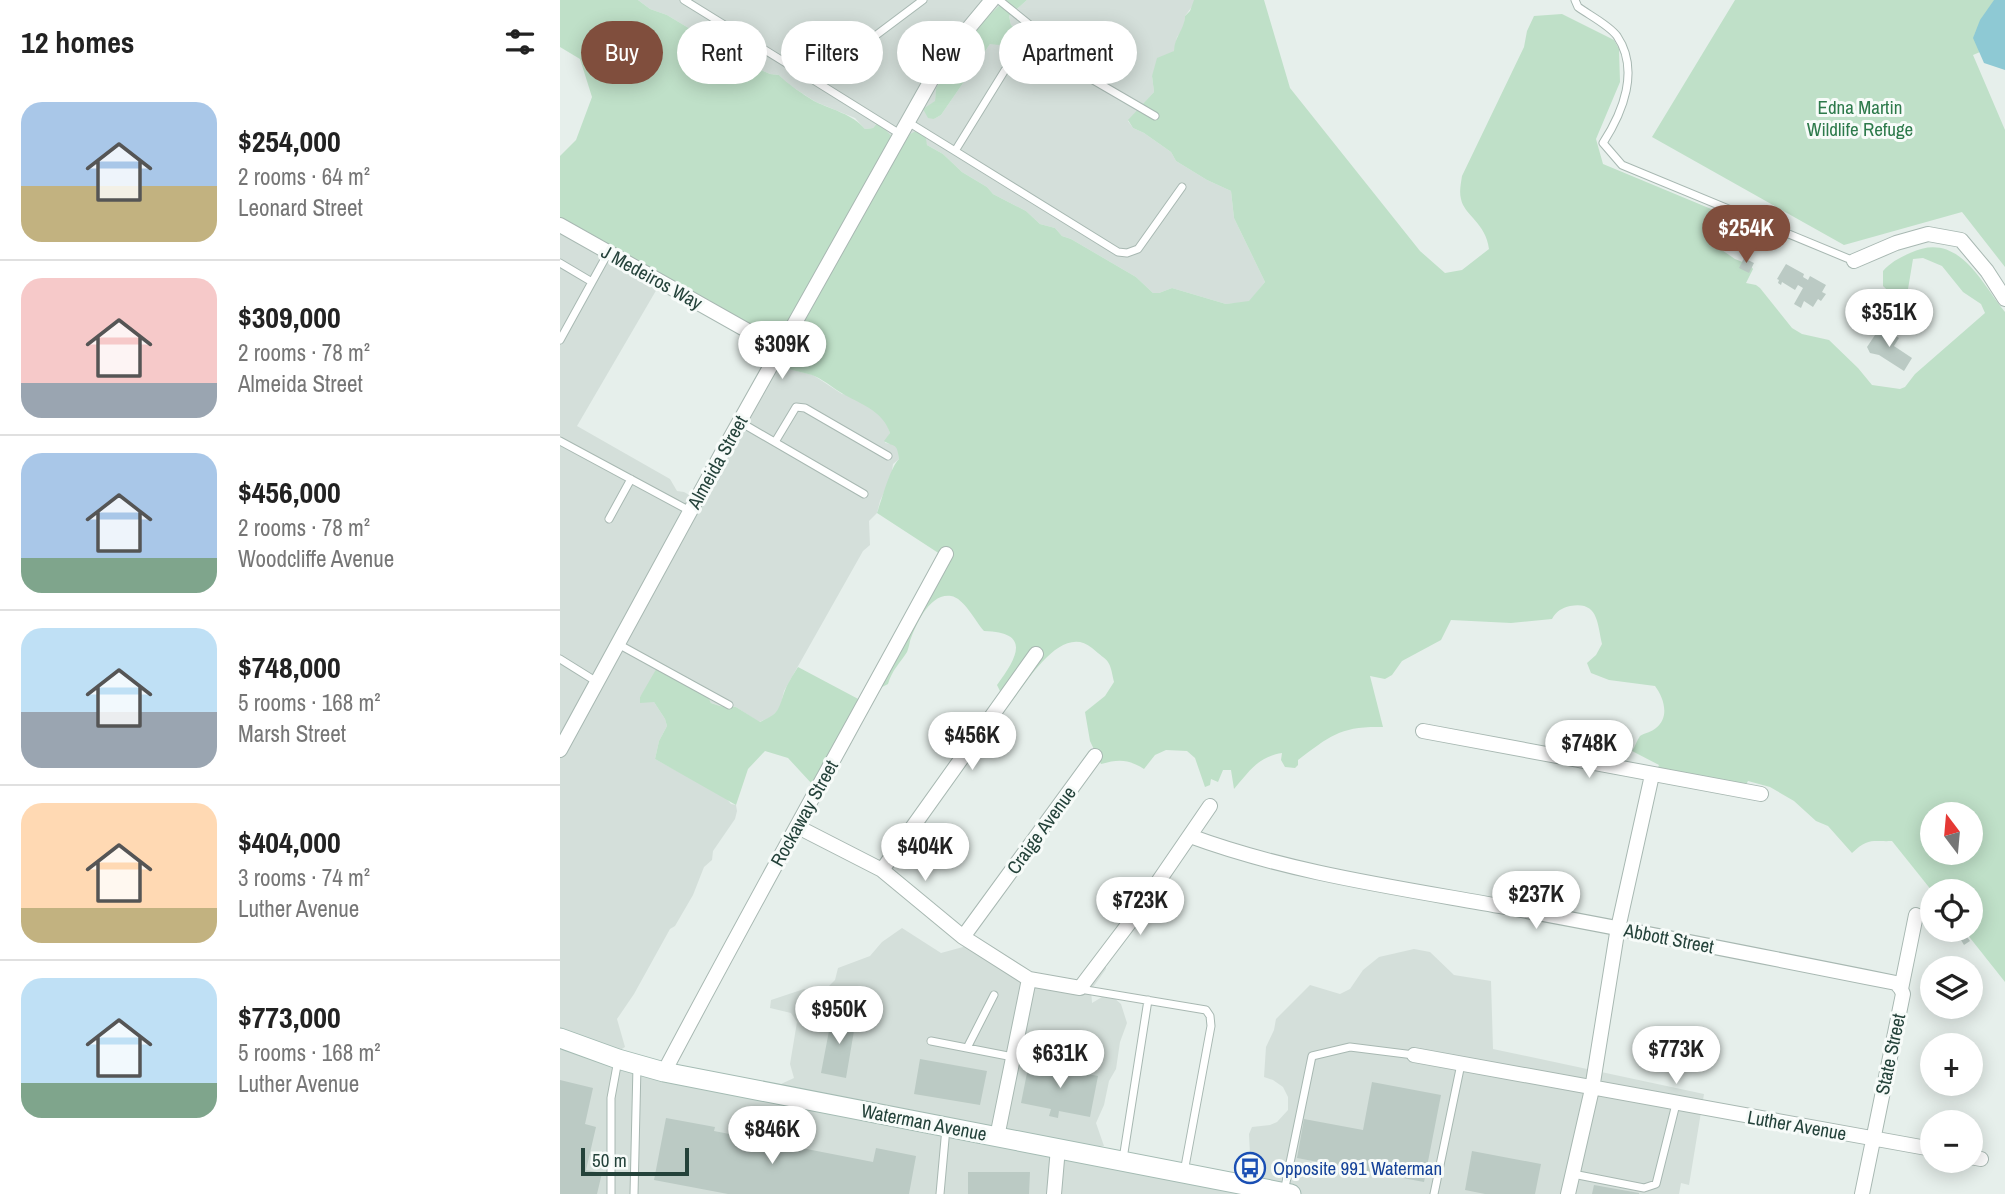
<!DOCTYPE html>
<meta charset="utf-8">
<style>
:root{--surface:#fff;--page:#f2f2f2;--text:#222;--muted:#767676;--line:#e0e0e0;--accent:#804e3d}
body{margin:0;font-family:"Archivo Narrow",sans-serif;background:var(--page);color:var(--text);height:100vh;display:flex;flex-direction:column;font-size:26px;white-space:nowrap}
*{box-sizing:border-box;margin:0}
p{font-size:23px;color:var(--muted)}
.icon{flex:none;width:38px;height:38px;fill:none;stroke:currentColor;stroke-width:2;stroke-linecap:round;stroke-linejoin:round}
.map{position:relative;flex:1;overflow:hidden}
.drawer{display:flex;flex-direction:column;background:var(--surface);width:560px}
.drawer>*{flex:none}
.hud{position:absolute;left:21px;top:21px;width:665px;height:63px;display:flex;gap:14px}
.needle{width:46px;rotate:344deg}
.tools{position:absolute;left:1360px;top:802px;display:grid;gap:14px}
.tools a{display:grid;place-items:center;width:63px;height:63px;border-radius:50%;background:var(--surface);box-shadow:0 4px 18px #0003;font-size:35px}
.scale{position:absolute;left:21px;bottom:18px;width:108px;box-sizing:border-box;padding-left:7px;border:4px solid #24423a;border-top:0;font-size:19px;line-height:24px;white-space:nowrap;color:#24423a;-webkit-text-stroke:5px #f7fbf9;paint-order:stroke}
.price{position:absolute;translate:-50% -60px;padding:0 16px;border-radius:24px;background:#fff;color:#222;font-size:23px;line-height:46px;filter:drop-shadow(0 2px 4px #0008)}
.price::after{content:'';position:absolute;left:50%;top:42px;width:21px;height:16px;margin-left:-10px;background:inherit;clip-path:polygon(0 0,100% 0,50% 100%)}
.price.on{background:var(--accent);color:#fff}
ul{padding:0;list-style:none}
li{display:flex;align-items:center;gap:21px;height:175px;padding:0 21px}
li+li{border-top:2px solid var(--line)}
li span{display:grid;place-items:center;flex:none;width:196px;height:140px;border-radius:21px;color:#555}
li>.icon{margin-inline-start:auto}
span .icon{width:84px;height:84px;fill:#fffc;stroke-width:1}
li b{font-size:30px}
h2{display:flex;justify-content:space-between;align-items:center;height:84px;padding:0 21px;font-size:30px}
.chip{padding:0 24px;border-radius:32px;background:var(--surface);box-shadow:0 4px 18px #0003;font-size:24px;line-height:63px}
.chip.on{background:var(--accent);color:#fff}
main{display:flex;flex:1;min-height:0}
.map>svg:first-child{display:block}
.built{fill:#d4dfda}
.green{fill:#bfe0c8;fill-rule:evenodd}
.water{fill:#8ec9d4}
.building{fill:#bbcac4}
.lines{fill:none;stroke-linecap:round;stroke-linejoin:round}
.service-casing{stroke:#a8b8b2;stroke-width:9}
.minor-casing{stroke:#a8b8b2;stroke-width:16}
.secondary-casing{stroke:#a4bbb3;stroke-width:21}
.service{stroke:#fff;stroke-width:7}
.minor{stroke:#fff;stroke-width:14}
.secondary{stroke:#fff;stroke-width:19}
.labels{text-anchor:middle;stroke-width:6;stroke-linejoin:round;paint-order:stroke}
.park-label{font-size:19px;fill:#2d7a4b;stroke:#f7fbf9}
.street-label{font-size:19px;fill:#24423a;stroke:#f7fbf9}
.transit-label{font-size:19px;fill:#164399;stroke:#f7fbf9;text-anchor:start}
</style>
<main>
<section class="drawer">
<h2>12 homes<svg class="icon" aria-label="filters" viewBox="0 0 24 24"><path d="M4 7h16M4 17h16"/><circle cx="9" cy="7" r="2"/><circle cx="15" cy="17" r="2"/></svg></h2>
<ul>
<li><span style="background:linear-gradient(#a9c7e8 60%,#c2b280 0)"><svg class="icon" aria-label="home" viewBox="0 0 24 24"><path d="M3 11l9-7 9 7M6 9v11h12V9"/></svg></span><div><b>$254,000</b><p>2 rooms · 64 m²</p><p>Leonard Street</p></div></li>
<li><span style="background:linear-gradient(#f6c9c9 75%,#9aa5b1 0)"><svg class="icon" aria-label="home" viewBox="0 0 24 24"><path d="M3 11l9-7 9 7M6 9v11h12V9"/></svg></span><div><b>$309,000</b><p>2 rooms · 78 m²</p><p>Almeida Street</p></div></li>
<li><span style="background:linear-gradient(#a9c7e8 75%,#7fa58c 0)"><svg class="icon" aria-label="home" viewBox="0 0 24 24"><path d="M3 11l9-7 9 7M6 9v11h12V9"/></svg></span><div><b>$456,000</b><p>2 rooms · 78 m²</p><p>Woodcliffe Avenue</p></div></li>
<li><span style="background:linear-gradient(#bfe0f5 60%,#9aa5b1 0)"><svg class="icon" aria-label="home" viewBox="0 0 24 24"><path d="M3 11l9-7 9 7M6 9v11h12V9"/></svg></span><div><b>$748,000</b><p>5 rooms · 168 m²</p><p>Marsh Street</p></div></li>
<li><span style="background:linear-gradient(#ffd9b3 75%,#c2b280 0)"><svg class="icon" aria-label="home" viewBox="0 0 24 24"><path d="M3 11l9-7 9 7M6 9v11h12V9"/></svg></span><div><b>$404,000</b><p>3 rooms · 74 m²</p><p>Luther Avenue</p></div></li>
<li><span style="background:linear-gradient(#bfe0f5 75%,#7fa58c 0)"><svg class="icon" aria-label="home" viewBox="0 0 24 24"><path d="M3 11l9-7 9 7M6 9v11h12V9"/></svg></span><div><b>$773,000</b><p>5 rooms · 168 m²</p><p>Luther Avenue</p></div></li>
</ul>
</section>
<div class="map">
<svg width="1445" height="1194" viewBox="0 0 1445 1194">
<rect width="100%" height="100%" fill="#e6efeb"/>
<!-- built -->
<path class="built" d="M78,0h367l-27,26 -42,62 -2,31 7,-4 49,-71 15,-5h7l9,7 37,34 3,-15 -37,-33 -13,-7 -2,-9 18,-16h167v4l-9,12 -1,12 -7,9 -3,14 -22,25 2,16 -26,29 5,7 11,5 27,19 5,9 31,19 24,11 3,27 31,64 -16,20 -23,2 -54,-16 -13,5h-6l-17,-16 -65,-38 -9,-3 -7,-8 -15,-4 -14,-13 -33,-17 -6,-7 -25,-15 -19,-18 -16,-9 -3,-8 -25,14 -22,-28 -4,5 -8,1 -10,-11 -39,-16 -30,-19 -7,-8 -9,-1 -20,-9 -83,-50 -17,-6z
M0,225l101,57 -84,144 93,53 7,12 7,1 7,4 88,-132 1,3 33,8 29,19 6,1 28,16 10,11 4,11 -5,10 9,1 4,4 1,11 -6,5 -2,13 -11,24 -3,12 -8,8 1,24 -7,6 -79,140 -4,17 -9,9 -12,5 -23,-15 -16,-1 -9,-3 -8,-14 -57,1 -6,7 14,5 11,17 2,7 -8,15 -4,18 70,38 6,7 5,1 1,6 -2,8 -22,32 -1,9 -8,7 -11,28 -18,31 -5,3 -36,65 -17,25 8,28 -8,5v4l145,27 19,1 13,-6 -4,-14 7,-42 -6,-9 -21,-5 1,-8 33,-11 8,3 16,-5 7,-7 3,-12 32,-12 12,-14 20,-14 39,25 33,-9 32,22 72,21 21,-25 7,4v3l-15,21 1,13 10,-6 12,1 7,6 6,19 -7,19 -4,27 -7,12 -5,24 -8,18 8,23 -11,1 158,40 -6,-20 5,-12 -1,-21 3,-7 18,-2 7,-3 11,-12v-13l-5,-10 -10,-7 -9,-3 2,-30 8,-17 2,-11 34,-34 30,9 10,-5 13,-19 16,-13 35,-8 16,3 24,23 37,6 2,68 211,45 -15,91 -8,-2 -2,11h-1119z"/>
<!-- green -->
<path class="green" d="M0,0h78l12,9 17,6 83,50 20,9 9,1c7,8 28,22 37,27 17,8 36,12 49,27l8,-1 5,-6 17,18 4,11 11,-17 6,-3 9,2 2,12 16,9 19,18 25,15 6,7 33,17 14,13 15,4 7,8 9,3 65,38 17,16h6l13,-5 54,16 23,-3 16,-19 -31,-64 -3,-27 -24,-11 -31,-19 -5,-9 -27,-19 -11,-5 -5,-8 26,-28 -2,-16 5,-18 17,-7c1,-16 10,-20 11,-35l5,-5 4,-11h70l26,88 130,163 25,22 17,-3 27,-21c-3,-26 -25,-34 -28,-50 -2,-7 0,-16 1,-23l62,-129 3,-16 7,-15 28,-2 52,26 5,9 1,33 -24,57 7,25 125,52 -2,5 -16,15v6l25,17 15,6 3,4 -7,14 10,2 4,3 32,40 10,6 27,6 29,28 14,17 28,4 5,-2 10,-13 70,-61 -4,-9 -18,-12 -21,-26 -19,-8 -10,1 -7,42 -4,3 -19,-18v-15c8,-9 16,-13 27,-18 48,-23 70,28 95,59v670l-42,-53h7v-38h-38l-40,-50c-19,1 -23,-4 -40,12l-24,-27 -12,-5 -22,-20 -24,-14 -22,-6 -5,9 -87,-18 3,-7 -27,-14c3,-4 5,-11 8,-15 4,-3 12,-4 16,-8 14,-11 8,-30 -1,-42l-46,-6 -18,-7 -4,-10 9,-8 6,-11c-5,-22 -4,-43 -32,-38 -8,2 -14,5 -18,13l-41,4 -60,-3 -10,20 -39,21 -10,14 -7,4 -15,-3 13,51c-42,-1 -52,8 -85,33v5l-3,3 -10,-1 -4,-7 1,-7c-25,4 -33,19 -48,36l-3,-19h-8l-5,12 -7,-3 -1,6 -5,2 -10,-29 -8,-7 -21,-1 -11,5 -11,14c-16,-10 -25,-10 -43,-5l-11,-23 -5,-29 20,-16 9,-14c-5,-25 -5,-19 -22,-34 -30,-25 -64,32 -80,53l-11,-8 -4,-8c20,-27 35,-53 -13,-54 -9,-10 -20,-33 -33,-35 -22,-3 -35,29 -41,45 0,1 -2,9 -3,11 -7,11 -15,18 -19,32l-6,3 -7,-1 68,-130 -66,-43c5,-14 13,-45 22,-54 -2,-17 -4,-11 -15,-18l6,-8c-8,-24 -31,-29 -50,-41 -8,-5 -19,-14 -28,-17 -10,-3 -22,-5 -32,-8l-3,-15 -217,-127v-69l16,-16 16,-43 -12,-38 -20,-12zM1372,814h38v38h-38z
M445,0h22l-18,16 2,9 31,22 31,28 3,6 -18,-1c-10,-12 -37,-41 -53,-41l-6,6 -9,-1 -49,71 -7,4 -6,-1 -5,-9 12,-8 1,-13 19,-29 23,-33z
M1175,0h270l-25,52 -7,3 32,75v137l-43,-55 -118,33 -192,-108z
M98,666l46,23 7,14 9,3 16,1 24,15c19,-9 18,-11 24,-29 3,-9 9,-18 14,-26l64,34 -45,84 -5,-1 -24,-26 -23,-7 -17,18 -12,36 -81,-46 4,-18 8,-15 -2,-7 -11,-17 -14,1v-6z"/>
<!-- water -->
<path class="water" d="M1434,0h11v70l-21,-7 -11,-25 7,-18z"/>
<!-- building -->
<path class="building" d="M1184,258l10,5 -5,10 -10,-5z
M1226,264l18,10 -1,3 5,3 2,-4 16,9 -4,7 4,2 -5,7 -3,-2 -5,8 -9,-6 -3,7 -7,-4 9,-16 -5,-3 -3,5 -13,-8 -1,3 -3,-2 1,-3 -2,-1z
M1321,326l18,12 -5,8 18,12 -8,13 -25,-16 -9,-2 -3,-6z
M1403,931l7,10 -6,4 -6,-10z
M272,1015l24,4 -10,59 -25,-5z
M360,1059l67,12 -7,34 -66,-11z
M469,1063l69,13 -8,41 -31,-6 -1,7 -9,-2 2,-7 -30,-6z
M0,1080l33,8 -8,36 11,3 -10,43 16,3 -5,21h-37z
M812,1082l69,13 -17,87 -127,-24 7,-39 59,11z
M106,1118l49,9 -1,4 159,31 3,-14 40,8 -7,38h-181l-74,-14z
M912,1151l69,13 -6,30h-50l-20,-4z
M408,1172h62l-1,22h-61z
M1034,1185l45,8v1h-47z"/>
<g class="lines">
<!-- service casing -->
<g class="service-casing">
<path id="service" d="M124,0l131,81
M439,0l68,55 21,22 67,39
M1015,0l3,7c11,8 31,18 39,29 23,34 6,76 -14,107l19,22 232,96
M348,122l47,29 50,-81
M340,134l-85,-53 108,-81
M395,151l163,101 9,1 11,-4 44,-62
M0,263l32,19
M0,340l48,-87
M180,422l124,72
M0,441l130,70
M215,442l21,-35 9,1 83,48
M49,519l22,-40
M58,644l111,61
M0,659l37,23
M520,989l126,21 4,6 1,10 -27,146
M371,1041l82,16
M407,1048l27,-53
M563,1159l25,-159
M1013,1174l71,14 12,-4 20,-80
M724,1192l28,-136 38,-9 64,8
M51,1194v-96l7,-38
M74,1194l3,-128
M380,1194l6,-66
M874,1194l27,-130"/>
</g>
<!-- minor casing -->
<g class="minor-casing">
<path id="minor" d="M0,225l220,124
M1294,261l42,-18 32,-9 33,6 26,31 18,28
M863,731l338,63
M0,750l163,-299 220,-392 49,-59
M238,827l84,43 81,67 66,42 51,9 56,-74 74,-108
M630,836c100,37 210,52 315,71 131,24 261,50 391,76l5,6
M322,870l154,-216
M403,937l132,-181
M854,1055l518,94
M104,1072c92,-174 188,-345 282,-518
M437,1137l32,-158
M1410,1157l11,2
M494,1194l4,-46
M1008,1194l24,-105 25,-156 35,-158
M1302,1194l41,-200 -2,-5 15,-74"/>
</g>
<!-- secondary casing -->
<g class="secondary-casing">
<path id="secondary" d="M0,1038l58,21 46,13 627,122"/>
</g>
<!-- service -->
<use href="#service" class="service"/>
<!-- minor -->
<use href="#minor" class="minor"/>
<!-- secondary -->
<use href="#secondary" class="secondary"/>
</g>
<!-- icons -->
<defs>
<g id="bus-ring" transform="scale(1.575)"><circle r="9.5" fill="#f7fbf9" stroke="#1a4fb4" stroke-width="1.5"/><path d="M-5-6H5V4H4V6H2V4H-2V6H-4V4H-5ZM-3.5-4V0h7V-4ZM-3.5 1.2v1.5H-2V1.2ZM2 1.2v1.5H3.5V1.2Z" fill="#1a4fb4"/></g>
</defs>
<g fill-rule="evenodd">
<use href="#bus-ring" x="690" y="1168"/>
</g>
<g class="labels">
<!-- park labels -->
<g class="park-label">
<text x="1300" y="114">Edna Martin<tspan x="1300" dy="22">Wildlife Refuge</tspan></text>
</g>
<!-- street labels -->
<g class="street-label">
<text transform="translate(92 277) rotate(29)" y="7">J Medeiros Way</text>
<text transform="translate(157 462) rotate(-61)" y="7">Almeida Street</text>
<text transform="translate(244 813) rotate(-61)" y="7">Rockaway Street</text>
<text transform="translate(481 830) rotate(-54)" y="7">Craige Avenue</text>
<text transform="translate(1109 938) rotate(11)" y="7">Abbott Street</text>
<text transform="translate(1330 1054) rotate(-78)" y="7">State Street</text>
<text transform="translate(364 1122) rotate(11)" y="7">Waterman Avenue</text>
<text transform="translate(1237 1125) rotate(10)" y="7">Luther Avenue</text>
</g>
<!-- transit labels -->
<g class="transit-label">
<text x="713" y="1175">Opposite 991 Waterman</text>
</g>
</g>
</svg>
<div class="tools">
<a><svg class="needle" viewBox="-14 -14 28 28"><path d="M0-13l5 13h-10z" fill="#e53935"/><path d="M0 13l5-13h-10z" fill="#767676"/></svg></a>
<a><svg class="icon" aria-label="locate" viewBox="0 0 24 24"><circle cx="12" cy="12" r="6"/><path d="M12 2v4M12 18v4M2 12h4M18 12h4"/></svg></a>
<a><svg class="icon" aria-label="layers" viewBox="0 0 24 24"><path d="M12 4l9 5-9 5-9-5zM3 14l9 5 9-5"/></svg></a>
<a>+</a>
<a>−</a>
</div>
<div class="scale">50 m</div>
<b class="price on" style="left:1186px;top:265px">$254K</b>
<b class="price" style="left:1329px;top:349px">$351K</b>
<b class="price" style="left:222px;top:381px">$309K</b>
<b class="price" style="left:412px;top:772px">$456K</b>
<b class="price" style="left:1029px;top:780px">$748K</b>
<b class="price" style="left:365px;top:883px">$404K</b>
<b class="price" style="left:976px;top:931px">$237K</b>
<b class="price" style="left:580px;top:937px">$723K</b>
<b class="price" style="left:279px;top:1046px">$950K</b>
<b class="price" style="left:1116px;top:1086px">$773K</b>
<b class="price" style="left:500px;top:1090px">$631K</b>
<b class="price" style="left:212px;top:1166px">$846K</b>
<div class="hud">
<a class="chip on">Buy</a>
<a class="chip">Rent</a>
<a class="chip">Filters</a>
<a class="chip">New</a>
<a class="chip">Apartment</a>
</div>
</div>
</main>
